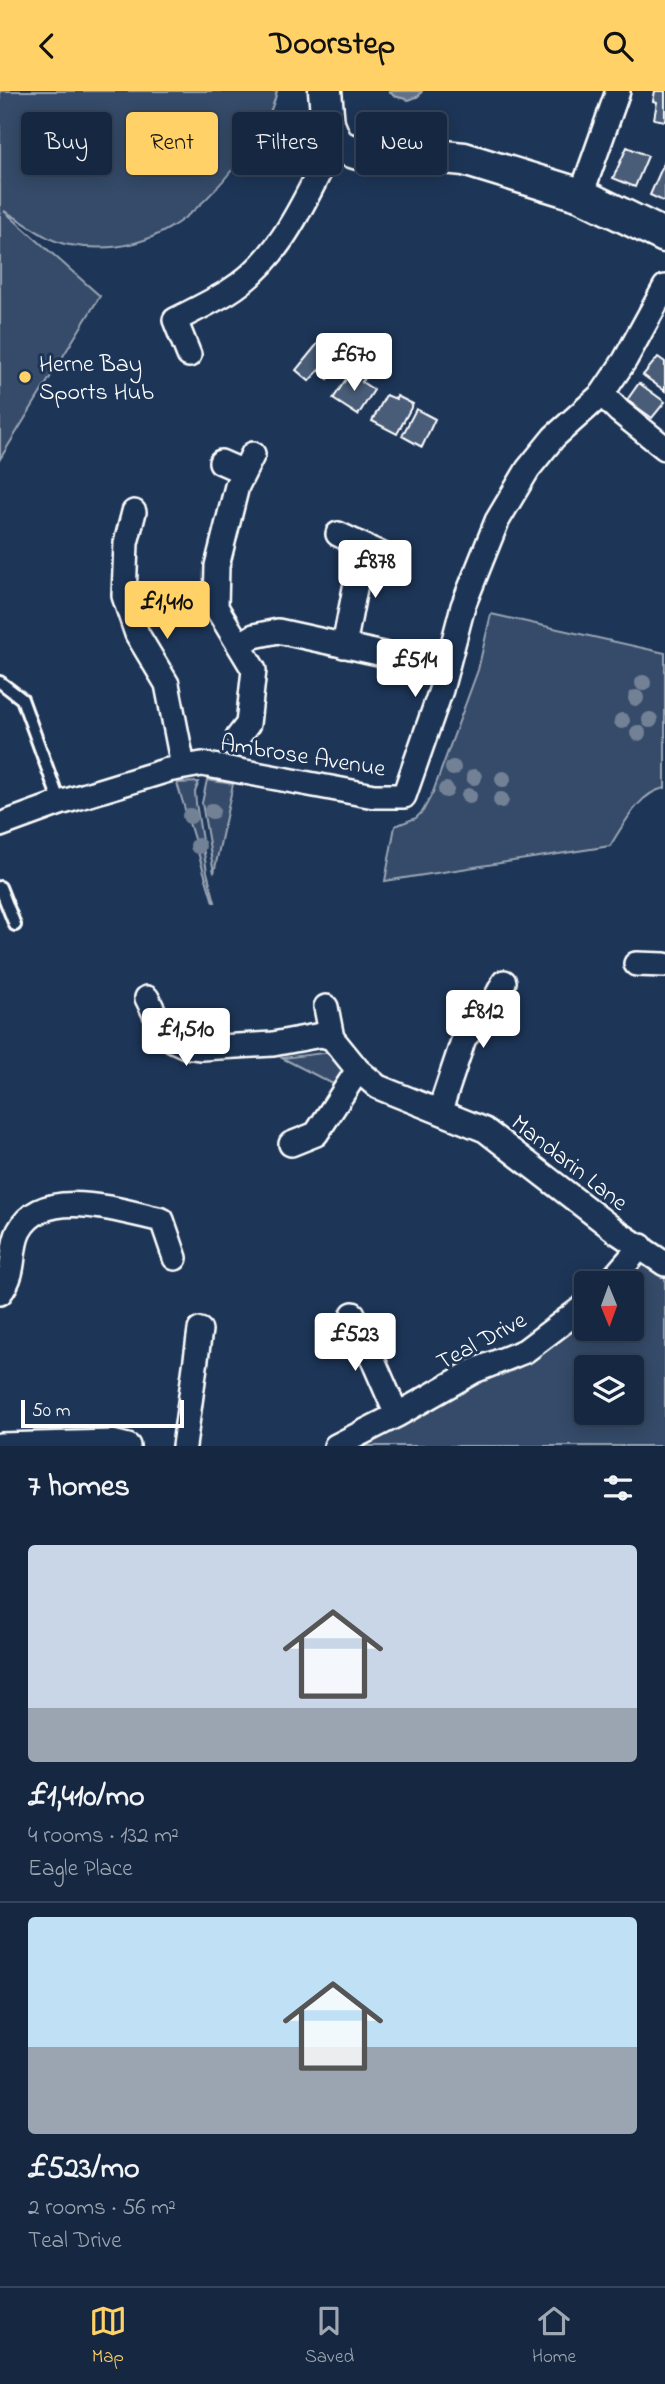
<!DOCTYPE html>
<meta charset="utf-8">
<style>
:root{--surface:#162841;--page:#1f3048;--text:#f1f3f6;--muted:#9ea6b1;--line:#35445a;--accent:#ffd166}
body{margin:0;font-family:"Indie Flower",sans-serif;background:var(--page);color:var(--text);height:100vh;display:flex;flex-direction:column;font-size:26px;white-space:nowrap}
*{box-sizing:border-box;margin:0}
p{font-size:23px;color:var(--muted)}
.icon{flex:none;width:38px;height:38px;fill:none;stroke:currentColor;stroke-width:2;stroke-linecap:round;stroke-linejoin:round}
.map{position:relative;height:1355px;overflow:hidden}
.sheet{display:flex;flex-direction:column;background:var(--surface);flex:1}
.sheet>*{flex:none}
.banner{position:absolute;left:21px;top:21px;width:623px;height:63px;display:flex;gap:14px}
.needle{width:46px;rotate:179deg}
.fabs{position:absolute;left:574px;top:1180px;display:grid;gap:14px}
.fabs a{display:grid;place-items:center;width:70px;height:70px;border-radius:7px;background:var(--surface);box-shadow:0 4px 18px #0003,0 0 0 2px var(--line);font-size:35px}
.scale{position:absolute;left:21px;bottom:18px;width:163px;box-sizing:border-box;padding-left:7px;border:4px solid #fff;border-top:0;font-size:19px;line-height:24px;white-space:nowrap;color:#fff;-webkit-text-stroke:5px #1d3557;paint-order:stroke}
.price{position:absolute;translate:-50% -60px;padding:0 16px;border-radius:7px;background:#fff;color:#222;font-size:23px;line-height:46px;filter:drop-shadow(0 2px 4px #0008)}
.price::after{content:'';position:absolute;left:50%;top:42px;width:21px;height:16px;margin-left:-10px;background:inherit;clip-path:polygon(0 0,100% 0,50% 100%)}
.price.selected{background:var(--accent);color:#111}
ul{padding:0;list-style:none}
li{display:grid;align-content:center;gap:14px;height:371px;padding:0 28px}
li+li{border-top:2px solid var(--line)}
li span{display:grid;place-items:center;height:217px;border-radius:7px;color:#555}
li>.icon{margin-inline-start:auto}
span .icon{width:126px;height:126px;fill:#fffc;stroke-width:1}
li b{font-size:30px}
h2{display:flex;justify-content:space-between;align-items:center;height:84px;padding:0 28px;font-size:30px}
.pill{padding:0 24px;border-radius:7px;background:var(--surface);box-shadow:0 4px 18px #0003,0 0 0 2px var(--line);font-size:24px;line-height:63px}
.pill.selected{background:var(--accent);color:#111}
header{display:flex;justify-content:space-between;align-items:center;height:91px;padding:0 28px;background:var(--accent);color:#111;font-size:32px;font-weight:800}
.menu{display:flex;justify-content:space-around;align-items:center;height:98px;border-top:2px solid var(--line);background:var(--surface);font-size:19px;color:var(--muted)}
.menu a{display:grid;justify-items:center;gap:4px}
.menu .selected{color:var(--accent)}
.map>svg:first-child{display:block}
.green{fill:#364b69;stroke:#9aa5b4;stroke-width:2;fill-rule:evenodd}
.water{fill:#617289;stroke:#a0aab8;stroke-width:2}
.building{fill:#4a5d79;stroke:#fff;stroke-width:2}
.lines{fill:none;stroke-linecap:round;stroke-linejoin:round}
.lane-casing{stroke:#fff;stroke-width:16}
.street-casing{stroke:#fff;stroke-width:28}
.secondary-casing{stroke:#fff;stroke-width:37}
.lane{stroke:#1d3557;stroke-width:10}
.street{stroke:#1d3557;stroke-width:23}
.secondary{stroke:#1d3557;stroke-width:32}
.tree{fill:#738196}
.poi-dot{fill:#ffd166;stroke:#1d3557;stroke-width:2.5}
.labels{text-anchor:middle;stroke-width:6;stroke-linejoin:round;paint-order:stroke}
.poi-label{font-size:24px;fill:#fff;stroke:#1d3557;text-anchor:start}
.street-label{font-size:24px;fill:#fff;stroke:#1d3557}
</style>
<header><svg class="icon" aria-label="back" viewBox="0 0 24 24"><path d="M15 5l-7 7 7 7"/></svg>Doorstep<svg class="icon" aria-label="search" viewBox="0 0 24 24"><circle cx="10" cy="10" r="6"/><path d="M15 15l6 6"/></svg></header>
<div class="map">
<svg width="665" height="1355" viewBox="0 0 665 1355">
<rect width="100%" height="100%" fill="#1d3557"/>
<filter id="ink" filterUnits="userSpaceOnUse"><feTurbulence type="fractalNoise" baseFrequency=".0143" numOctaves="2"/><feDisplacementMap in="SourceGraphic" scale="14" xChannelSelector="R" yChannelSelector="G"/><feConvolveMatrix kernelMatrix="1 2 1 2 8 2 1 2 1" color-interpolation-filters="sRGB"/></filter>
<g filter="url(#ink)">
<!-- green -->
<path class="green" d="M0,0h277c-5,24 -21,47 -35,66 -44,59 -93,102 -172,88 -25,-4 -44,-23 -66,-34l96,85 -100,163z
M491,523l174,39v135c-26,4 -42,38 -55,58l-225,35 10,-55 21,-8 7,-7 10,-19 45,-122z
M207,689l26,4 -19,89 -12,-70z
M199,691l-4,10 1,11 11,69 8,30h-2l-36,-119z
M331,961l18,13 -8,23 -59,-30z
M665,1167v188h-307l134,-73c4,2 5,4 10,2 25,-8 65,-40 84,-58v11h46v-45h-12c14,-18 15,-23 37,-14zM586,1276h46v45h-46z"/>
<!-- water -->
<path class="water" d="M389,0h33l-3,5 -10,4 -15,-4z"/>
<!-- building -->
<path class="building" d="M655,0h10v30l-11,-2 3,-17 -4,-1z
M627,56l21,9 -13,31 -22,-9z
M664,72l1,1v38l-15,-7z
M319,251l24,21 -15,16 -9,-9 -10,11 -13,-11z
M658,266l7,5v29l-22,-16z
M352,279l13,8 -3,4 12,8 -16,25 -25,-16z
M639,292l26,19 -13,16 -25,-18z
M386,304l10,4 1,-3 16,8 -16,30 -25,-13z
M416,318l19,10 -13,28 -20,-11z"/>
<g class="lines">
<!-- lane casing -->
<g class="lane-casing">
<path id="lane" d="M0,591l22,17 38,104
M0,796l15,38"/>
</g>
<!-- street casing -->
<g class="street-casing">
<path id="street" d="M581,104l37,-104
M189,264l-14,-35c18,-9 36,-18 53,-28 55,-34 78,-96 107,-151
M602,303l17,17 46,37
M221,371l23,10
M134,421l-8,31 -2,53 13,38 30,50 16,82
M338,443l51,24
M239,554l15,-9 24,-5 169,37
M344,555l19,-100
M238,646l10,-13 6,-54 -38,-63 1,-41 20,-80 16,-32
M0,734l60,-22 108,-33 34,-6 172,32h30l37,-106 22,-84 34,-85 31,-52 26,-32 48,-43 23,-34 40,-73
M636,873l29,1
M147,907l17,34 9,8 13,6 15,2 72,-4 48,-9 11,3 26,32 20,17 107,43 132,102 48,32
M326,916l6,31
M440,1019l24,-72 25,-27 15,-29
M291,1053l25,-10 42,-64
M609,1192l32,-37
M0,1202c18,-23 9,-42 19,-62 24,-47 104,-19 143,-11l13,38
M353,1223l44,101
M0,1354l112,-3 16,4
M184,1355l16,-116
M336,1355l61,-31 77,-44 51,-20 61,-46"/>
</g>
<!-- secondary casing -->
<g class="secondary-casing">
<path id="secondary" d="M325,0l3,33 7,17 7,7 16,5 66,2 40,4 117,36 84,41"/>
</g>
<!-- lane -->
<use href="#lane" class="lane"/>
<!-- street -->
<use href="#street" class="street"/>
<!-- secondary -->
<use href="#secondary" class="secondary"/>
</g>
<!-- trees -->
<g class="tree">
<circle cx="643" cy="592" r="8"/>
<circle cx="636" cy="607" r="8"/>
<circle cx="650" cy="629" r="8"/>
<circle cx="622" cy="630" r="8"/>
<circle cx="638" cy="642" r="8"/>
<circle cx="453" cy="677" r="8"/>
<circle cx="474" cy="686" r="8"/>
<circle cx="503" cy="688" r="8"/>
<circle cx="446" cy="699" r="8"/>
<circle cx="469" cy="705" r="8"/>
<circle cx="501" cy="709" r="8"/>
<circle cx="212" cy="720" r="8"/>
<circle cx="190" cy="725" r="8"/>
<circle cx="198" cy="755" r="8"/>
</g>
</g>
<!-- markers -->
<circle class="poi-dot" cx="25" cy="286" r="7"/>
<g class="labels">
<!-- poi labels -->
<g class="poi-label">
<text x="39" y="280">Herne Bay<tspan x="39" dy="28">Sports Hub</tspan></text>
</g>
<!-- street labels -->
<g class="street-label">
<text transform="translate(303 664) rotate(9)" y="8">Ambrose Avenue</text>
<text transform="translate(570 1071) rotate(38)" y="8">Mandarin Lane</text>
<text transform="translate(481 1249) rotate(-28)" y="8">Teal Drive</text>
</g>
</g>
</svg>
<div class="fabs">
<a><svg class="needle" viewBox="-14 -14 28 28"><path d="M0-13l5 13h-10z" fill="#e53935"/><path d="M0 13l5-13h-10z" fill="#9ea6b1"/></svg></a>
<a><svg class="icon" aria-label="layers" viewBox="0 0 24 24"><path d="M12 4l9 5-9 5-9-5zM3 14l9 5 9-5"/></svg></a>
</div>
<div class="scale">50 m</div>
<b class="price" style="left:354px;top:302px">£670</b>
<b class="price" style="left:375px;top:509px">£878</b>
<b class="price selected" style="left:167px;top:550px">£1,410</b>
<b class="price" style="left:415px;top:608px">£514</b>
<b class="price" style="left:483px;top:959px">£812</b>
<b class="price" style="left:186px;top:977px">£1,510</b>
<b class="price" style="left:355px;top:1282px">£523</b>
<div class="banner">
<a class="pill">Buy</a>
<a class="pill selected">Rent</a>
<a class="pill">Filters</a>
<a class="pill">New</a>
</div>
</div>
<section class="sheet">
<h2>7 homes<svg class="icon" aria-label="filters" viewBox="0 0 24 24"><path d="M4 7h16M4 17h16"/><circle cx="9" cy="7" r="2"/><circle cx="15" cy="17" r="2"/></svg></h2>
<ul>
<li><span style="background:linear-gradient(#c9d6e8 75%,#9aa5b1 0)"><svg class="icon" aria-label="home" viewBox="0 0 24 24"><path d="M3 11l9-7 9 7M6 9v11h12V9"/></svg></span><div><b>£1,410/mo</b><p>4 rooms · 132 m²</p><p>Eagle Place</p></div></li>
<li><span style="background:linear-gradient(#bfe0f5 60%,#9aa5b1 0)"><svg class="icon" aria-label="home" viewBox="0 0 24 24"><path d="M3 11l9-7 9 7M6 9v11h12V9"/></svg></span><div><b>£523/mo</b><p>2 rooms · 56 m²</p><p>Teal Drive</p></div></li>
</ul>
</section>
<nav class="menu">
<a class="selected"><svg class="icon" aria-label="map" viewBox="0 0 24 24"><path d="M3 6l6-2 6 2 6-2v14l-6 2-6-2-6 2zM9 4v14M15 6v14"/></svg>Map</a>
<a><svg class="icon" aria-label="saved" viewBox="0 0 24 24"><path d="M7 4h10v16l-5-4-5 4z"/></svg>Saved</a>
<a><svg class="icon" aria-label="home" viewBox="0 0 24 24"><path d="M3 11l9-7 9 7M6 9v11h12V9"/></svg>Home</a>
</nav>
